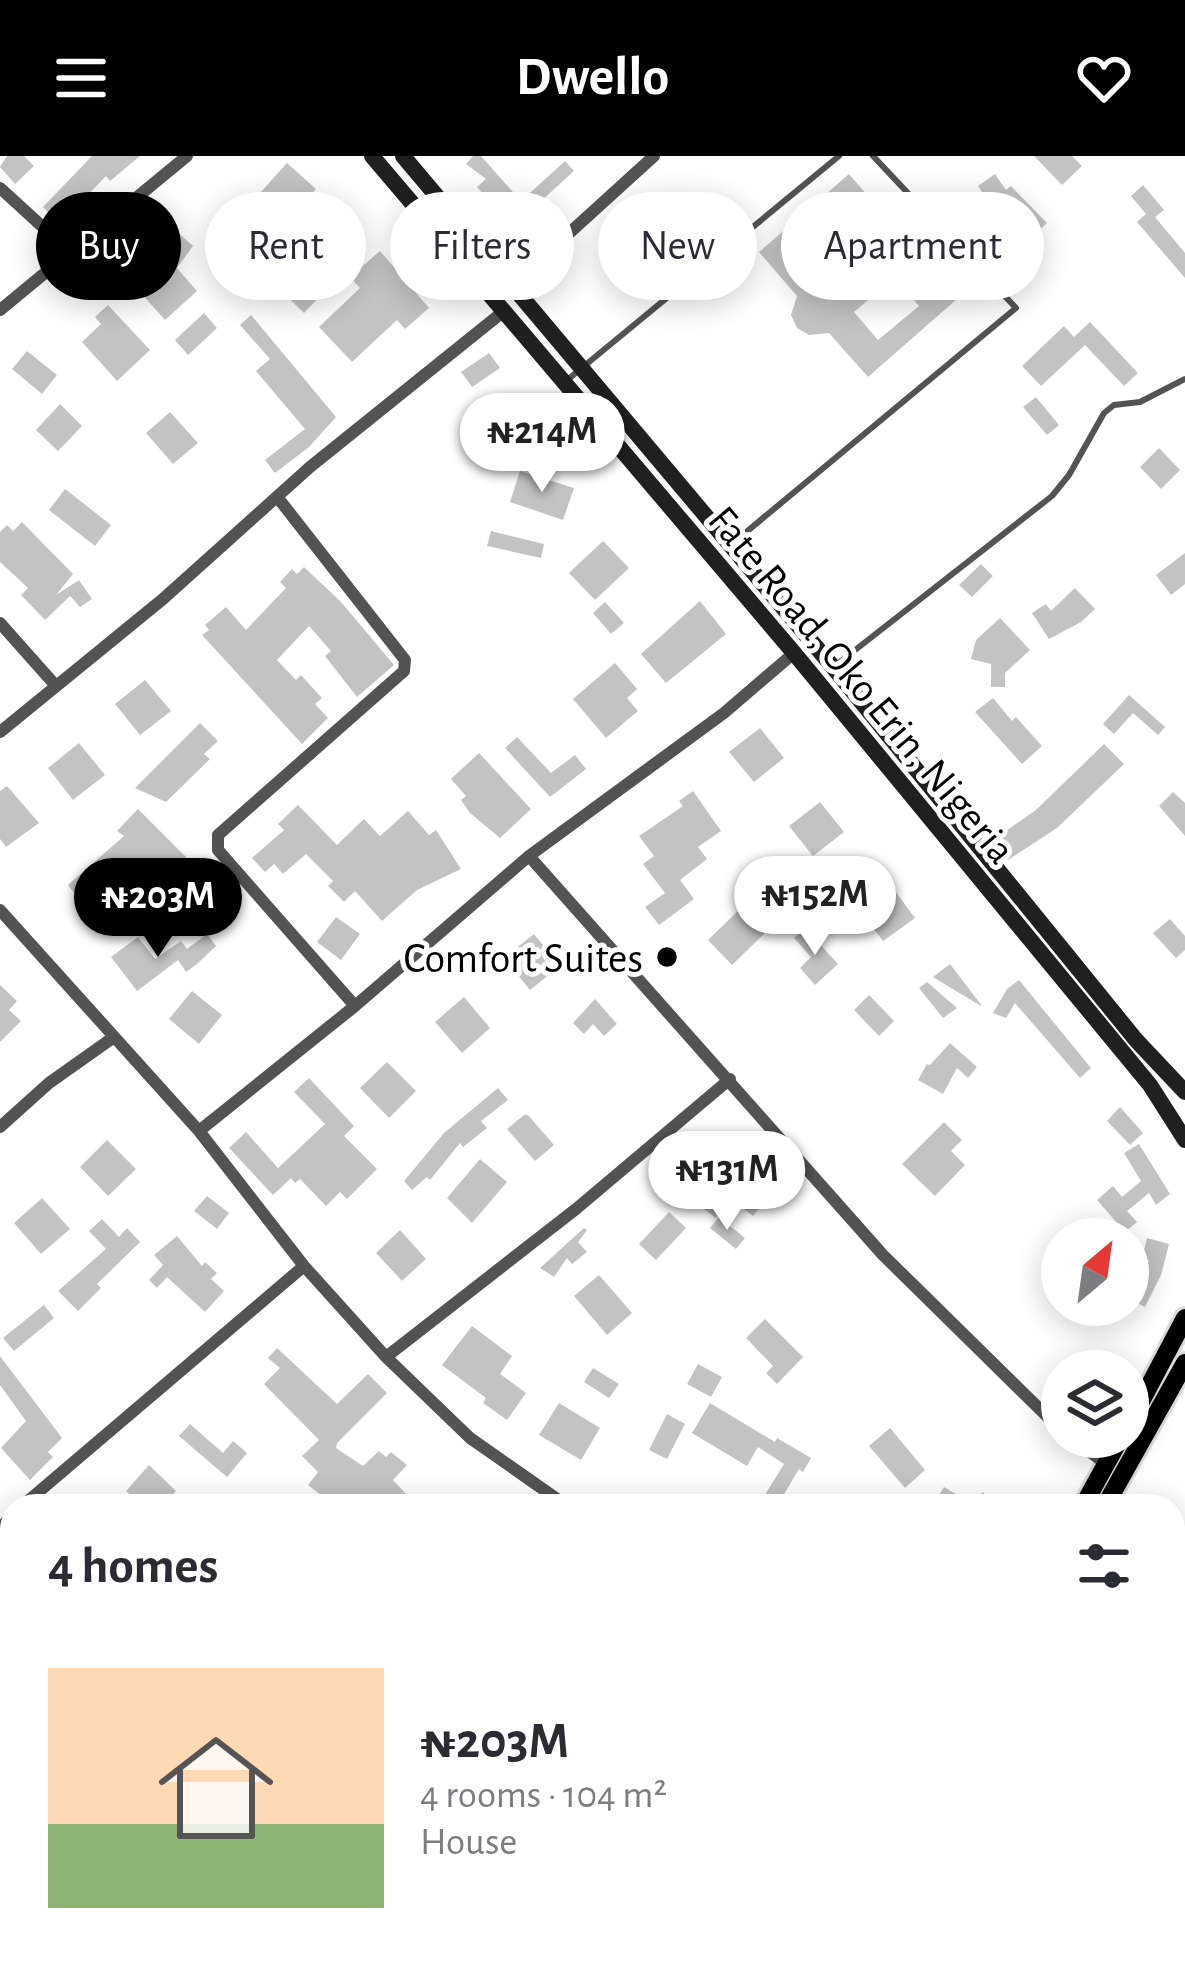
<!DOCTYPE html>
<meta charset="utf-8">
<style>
:root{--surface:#fff;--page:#f7f7f7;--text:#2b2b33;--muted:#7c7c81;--line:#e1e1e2;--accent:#000}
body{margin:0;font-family:"Alegreya Sans",sans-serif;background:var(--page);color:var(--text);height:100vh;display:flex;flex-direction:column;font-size:45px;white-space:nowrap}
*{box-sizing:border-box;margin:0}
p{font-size:39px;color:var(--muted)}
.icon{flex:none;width:66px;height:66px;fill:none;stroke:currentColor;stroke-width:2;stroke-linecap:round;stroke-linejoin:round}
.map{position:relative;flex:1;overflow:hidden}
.drawer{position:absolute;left:0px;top:1338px;width:1185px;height:471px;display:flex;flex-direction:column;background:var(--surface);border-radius:36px 36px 0 0;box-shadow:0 6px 30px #0003}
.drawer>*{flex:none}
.guide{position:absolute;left:36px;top:36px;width:1113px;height:108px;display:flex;gap:24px}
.needle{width:78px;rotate:29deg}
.fabs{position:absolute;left:1041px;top:1062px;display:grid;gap:24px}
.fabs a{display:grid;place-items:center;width:108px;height:108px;border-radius:50%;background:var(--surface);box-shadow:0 6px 30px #0003;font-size:60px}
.price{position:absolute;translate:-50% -102px;padding:0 27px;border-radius:42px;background:#fff;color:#222;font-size:39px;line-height:78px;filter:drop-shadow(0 3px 6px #0008)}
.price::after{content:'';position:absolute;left:50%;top:72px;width:36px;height:27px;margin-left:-18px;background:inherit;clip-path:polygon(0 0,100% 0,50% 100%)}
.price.active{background:var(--accent);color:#fff}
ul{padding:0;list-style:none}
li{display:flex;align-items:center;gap:36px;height:300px;padding:0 48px}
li+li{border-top:3px solid var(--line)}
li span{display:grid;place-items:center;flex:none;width:336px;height:240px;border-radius:0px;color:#555}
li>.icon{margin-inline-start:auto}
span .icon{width:144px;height:144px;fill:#fffc;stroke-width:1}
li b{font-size:51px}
h2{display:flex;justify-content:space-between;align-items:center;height:144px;padding:0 48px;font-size:51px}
.tag{padding:0 42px;border-radius:54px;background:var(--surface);box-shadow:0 6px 30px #0003;font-size:42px;line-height:108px}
.tag.active{background:var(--accent);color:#fff}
header{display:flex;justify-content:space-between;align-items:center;height:156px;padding:0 48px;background:var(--accent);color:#fff;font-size:54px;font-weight:700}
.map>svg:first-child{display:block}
.building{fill:#c3c3c3;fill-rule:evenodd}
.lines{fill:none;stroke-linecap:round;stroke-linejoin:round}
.primary-casing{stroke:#dbdbdb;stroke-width:24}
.lane{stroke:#535353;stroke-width:6}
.street{stroke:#535353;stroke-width:12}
.secondary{stroke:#202020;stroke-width:16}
.primary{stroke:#000;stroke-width:18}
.poi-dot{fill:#000;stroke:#fff;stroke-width:4.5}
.labels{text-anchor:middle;stroke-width:10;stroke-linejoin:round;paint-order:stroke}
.street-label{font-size:42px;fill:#000;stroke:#fff}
.poi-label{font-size:42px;fill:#000;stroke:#fff;text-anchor:end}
</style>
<header><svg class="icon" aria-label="menu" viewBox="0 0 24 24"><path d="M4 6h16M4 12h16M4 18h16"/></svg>Dwello<svg class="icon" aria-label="heart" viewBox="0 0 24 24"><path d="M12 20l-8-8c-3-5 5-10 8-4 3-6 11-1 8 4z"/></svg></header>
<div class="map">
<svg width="1185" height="1807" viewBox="0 0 1185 1807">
<rect width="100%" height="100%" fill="#fff"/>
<!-- building -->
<path class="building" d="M7,0h17l10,10 -19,18 -15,-17z
M92,0h48l-30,25 -4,-5 -46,48 -17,-17z
M473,0h8l40,45 44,-40 9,10 -55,50 -20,-23 -7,6 -15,-17 9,-8 -20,-15z
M1034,0h38l10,10 -20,19z
M287,7l29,26 -14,16 -12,-11 -16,17 4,4 -16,18 11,10 -15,16 -32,-28z
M849,18l108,125 -89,78 -39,-44 -20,2 -12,-7 -6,-13 6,-19 -38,-44zM841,62l25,28 -41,35 -24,-28zM894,122l25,28 -41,34 -24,-28z
M995,18l11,16 5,-4 36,37 -23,22 -35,-38 2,-2 -13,-19z
M1143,29l21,25 -9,7 30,36v25l-48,-56 9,-8 -15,-18z
M160,61l33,29 -16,22 20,23 -32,29 -33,-37 14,-12 2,3 21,-22 -4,-3 3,-5 -18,-12z
M303,81l10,9 -5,5 29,28 -33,34 -24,-23 19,-19 -15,-16z
M380,95l49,57 -24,21 -8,-9 -45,42 -33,-35 41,-39 -10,-11z
M108,149l42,45 -33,31 -35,-39 19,-18 -6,-7z
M204,157l13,15 -29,27 -13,-15z
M251,159l85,102 -27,30 -34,26 -10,-13 40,-31 -49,-58 14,-12 -30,-34z
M1090,166l48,51 -14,13 -39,-41 -44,41 -19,-20 42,-40 10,11z
M27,195l30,24 -15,19 -30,-25z
M489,197l11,15 -28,19 -11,-15z
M1036,241l23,28 -12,10 -24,-28z
M60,248l22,22 -24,25 -22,-21z
M170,256l28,31 -25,21 -27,-31z
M1159,292l21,22 -19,19 -21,-22z
M520,315l54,17 -11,32 -53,-18z
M65,333l46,36 -16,21 -46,-36z
M22,366l51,52 -17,21 23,-15 13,19 -12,8 -10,-11 -25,24 -24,-25 7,-7 -28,-26v-30l7,-7 6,6z
M491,375l53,13 -3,14 -54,-12z
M603,385l26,27 -34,32 -26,-27z
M1185,397v31l-14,11 -15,-20z
M981,408l12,12 -21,21 -13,-12z
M304,411l37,35 53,63 -37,32 -32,-41 6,-5 -22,-25 -32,34 19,20 5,-5 21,23 -7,6 13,14 -26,26 -100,-109 7,-5 -4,-5 21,-18 20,23 40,-42 -6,-6 12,-13 5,5z
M1075,432l20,21 -14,13 -32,17 -17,-26 14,-9 5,7z
M700,445l26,33 -60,49 -25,-29z
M605,446l19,21 -13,11 -18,-21z
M1000,462l30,32 -25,23v14h-14v-23l-20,-5 5,-19z
M615,507l22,26 -10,9 11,13 -32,27 -33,-39z
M145,524l26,31 -31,24 -25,-31z
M1129,539l36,32 -7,8 -25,-22 -19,21 -11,-10z
M993,542l19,23 4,-4 26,29 -20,18 -47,-52z
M200,567l18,18 -14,13 6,5 -44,43 -31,-14z
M760,572l24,30 -30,24 -25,-30z
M517,581l34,36 24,-18 11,14 -36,28 -45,-49z
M79,587l26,32 -32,25 -25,-32z
M1104,588l20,20 -67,64 -49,32 -15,-20 43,-30z
M479,597l52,56 -31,29 -30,-25 -9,-13 5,-4 -15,-17z
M7,630l32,37 -33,24 -6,-8v-48z
M693,635l28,40 -23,16 9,12 -27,21 14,19 -35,26 -14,-18 20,-14 -22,-29 11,-8 -15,-20 44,-30 -4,-5z
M1173,636l12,11v33l-26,-30z
M820,646l24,30 -31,24 -24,-30z
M298,649l39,40 27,-26 16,17 28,-25 21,24 7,-5 25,39 -44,21 -35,31 -27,-30 -11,11 -16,-16 5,-5 -27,-27 -23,20 -9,-10 -9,8 -13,-14 32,-28 -6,-6z
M138,653l51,51 -26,25 -16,-15 -38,35 -17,11 -24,-31 56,-49 -7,-5z
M218,723l17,22 -33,25 -17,-22z
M892,731l23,31 -32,23 -23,-30z
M776,732l17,18 -61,59 -24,-25 37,-36 7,6z
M336,761l24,17 -19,26 -24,-18z
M1170,763l15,17v14l-9,8 -23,-25z
M805,772l33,36 -23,21 -15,-17 11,-11 -17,-19z
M207,778l9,12 -19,18 -11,8 -8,-12 -41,31 -26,-34 27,-20 17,22 26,-18 6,8z
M534,778l26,32 -30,24 -26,-32z
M950,808l32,42h-1l-48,-29z
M1019,824l72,88 -11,10 -65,-75 -9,15 -13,-5 14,-24z
M927,826l30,26 -14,10 -24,-30z
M0,829l17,16 -8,9 12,11 -21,21z
M192,835l30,24 -23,29 -30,-25z
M869,839l25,26 -15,15 -25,-26z
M464,841l26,31 -28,25 -27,-31z
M595,843l22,25 -13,12 -11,-12 -9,10 -11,-11z
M950,887l27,24 -9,11 -11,-10 -14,26 -25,-14 9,-16 3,1z
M387,906l29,29 -27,27 -29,-30z
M309,922l45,48 -10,10 33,33 -30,30 -7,-7 -14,14 -26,-27 -5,4 -4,-5 -18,17 -44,-47 17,-16 32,36 47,-44 -31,-32z
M498,932l10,12 -27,21 6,7 -24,19 -3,-4 -30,37 -3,-3 -15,13 -8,-9 40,-48z
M1120,951l23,26 -13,12 -23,-24z
M524,959h4l26,30 -19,16 -28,-32z
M944,966l18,18 -11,11 14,14 -30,31 -33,-32z
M107,984l29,29 -28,27 -28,-29z
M1139,988l31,50 -14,11 -7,-12 -22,18 10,11 -12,10 -28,-32 16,-14 9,11 19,-16 -17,-28z
M728,992l19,16 12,-14 13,11 -7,9 20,17 -12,14 -5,-4 -15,19 -23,-18 -14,20 -24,-18z
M480,1003l27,23 -35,41 -25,-25z
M207,1040l22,17 -12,16 -23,-18z
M42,1042l28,31 -29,25 -27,-31z
M669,1056l17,16 -30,32 -17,-16z
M719,1061l26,21 -9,11 -26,-21z
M102,1063l17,18 8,-9 13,14 -43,42 4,4 -23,23 -20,-20 48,-42 -17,-18z
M584,1072l3,2 -9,12 9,10 -15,12 -5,-6 -13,19 -14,-9z
M400,1074l26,29 -24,22 -26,-28z
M177,1080l25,30 3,-4 12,11 -6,6 13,12 -19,21 -38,-35 -10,11 -8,-8 14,-15 -9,-10z
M1147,1082l22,6 -8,31 -16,32 -16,-8 20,-38 -7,-2z
M599,1119l33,38 -25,22 -33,-39z
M44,1149l10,13 -40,33 -11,-13z
M765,1163l38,38 -26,27 -11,-11 7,-7 -27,-28z
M472,1170l40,30 -12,18 26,19 -19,27 -24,-17 3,-5 -44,-33z
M277,1192l60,56 31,-30 19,19 -50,50 -1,5 27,18 16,-15 7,6 5,-5 16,13 -14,15 17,18 -8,8h-80l5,-6 -19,-15 10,-13 -16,-16 17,-16 -55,-56 16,-16 -12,-10z
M0,1200l62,82 -14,14 5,5 -23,23 -29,-32 25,-27 -26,-36z
M698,1208l24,13 -11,20 -24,-13z
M593,1212l26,16 -10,14 -25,-16z
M559,1247l41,25 -19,32 -42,-25z
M710,1247l65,39 2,-4 34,20 -8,14 -4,-3 -22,37h-19l26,-42 -26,-17 -11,19 -55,-33z
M667,1258l18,10 -18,35 -18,-9z
M190,1268l33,29 10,-12 14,12 -20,24 -48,-41z
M890,1272l35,42 -20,18 -36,-42z
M149,1309l27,26 -14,15h-19l-17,-15z
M944,1331l27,16 12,-11 13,14h-64z
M0,1498l12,12v61l-12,11z"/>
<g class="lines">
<!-- primary casing -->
<g class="primary-casing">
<path id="primary" d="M1128,1270l57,-108
M1083,1350l38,-69
M1105,1350l80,-143
M802,1807l7,-10
M828,1807l8,-10"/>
</g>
<!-- lane -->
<path class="lane" d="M566,225l273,-225
M733,387l283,-235 -143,-152
M836,509l216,-169 17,-21 35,-62 10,-8 26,-3 45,-23"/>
<!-- street -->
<path class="street" d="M0,32l69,63
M511,130l143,-130
M0,154l187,-154
M278,342l127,162 -1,11 -186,164v15l137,156
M0,467l56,63
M0,576l163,-133 147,-132 194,-156
M529,700l354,399 179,176
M0,754l199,221 105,135 82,91 84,81 97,68
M0,971l49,-44 65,-46
M199,975l156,-125 174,-150 195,-143 70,-60
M386,1201l190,-148 154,-130
M1070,1281l36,27
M22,1350l282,-240
M0,1372l12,-12
M1173,1466l12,9
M1173,1637c9,15 0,32 12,47
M1,1807l11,-16
M319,1807l15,-10"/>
<!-- secondary -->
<path class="secondary" d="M372,0l422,497 356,432 35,55
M403,0l430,511 303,373 49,52"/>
<!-- primary -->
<use href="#primary" class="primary"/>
</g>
<!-- markers -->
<circle class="poi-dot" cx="667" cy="801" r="12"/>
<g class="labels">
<!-- street labels -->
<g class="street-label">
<text transform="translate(863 528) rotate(50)" y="15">Fate Road, Oko Erin, Nigeria</text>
</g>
<!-- poi labels -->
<g class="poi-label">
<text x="643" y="816">Comfort Suites</text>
</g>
</g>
</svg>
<div class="fabs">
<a><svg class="needle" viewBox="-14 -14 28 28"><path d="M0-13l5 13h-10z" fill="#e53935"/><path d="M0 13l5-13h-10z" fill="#7c7c81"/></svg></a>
<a><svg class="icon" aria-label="layers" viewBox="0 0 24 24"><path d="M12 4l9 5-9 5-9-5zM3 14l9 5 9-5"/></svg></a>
</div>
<b class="price" style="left:542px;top:339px">₦214M</b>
<b class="price" style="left:815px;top:802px">₦152M</b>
<b class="price active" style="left:158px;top:804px">₦203M</b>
<b class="price" style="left:727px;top:1077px">₦131M</b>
<div class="guide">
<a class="tag active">Buy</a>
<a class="tag">Rent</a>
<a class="tag">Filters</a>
<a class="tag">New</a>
<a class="tag">Apartment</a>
</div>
<section class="drawer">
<h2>4 homes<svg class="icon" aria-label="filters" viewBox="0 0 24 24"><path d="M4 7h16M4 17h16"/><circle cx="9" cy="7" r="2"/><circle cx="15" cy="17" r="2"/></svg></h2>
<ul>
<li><span style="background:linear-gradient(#ffd9b3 65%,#8fb573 0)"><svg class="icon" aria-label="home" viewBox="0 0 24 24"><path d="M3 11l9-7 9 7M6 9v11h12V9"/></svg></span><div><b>₦203M</b><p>4 rooms · 104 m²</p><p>House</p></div></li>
</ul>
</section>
</div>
